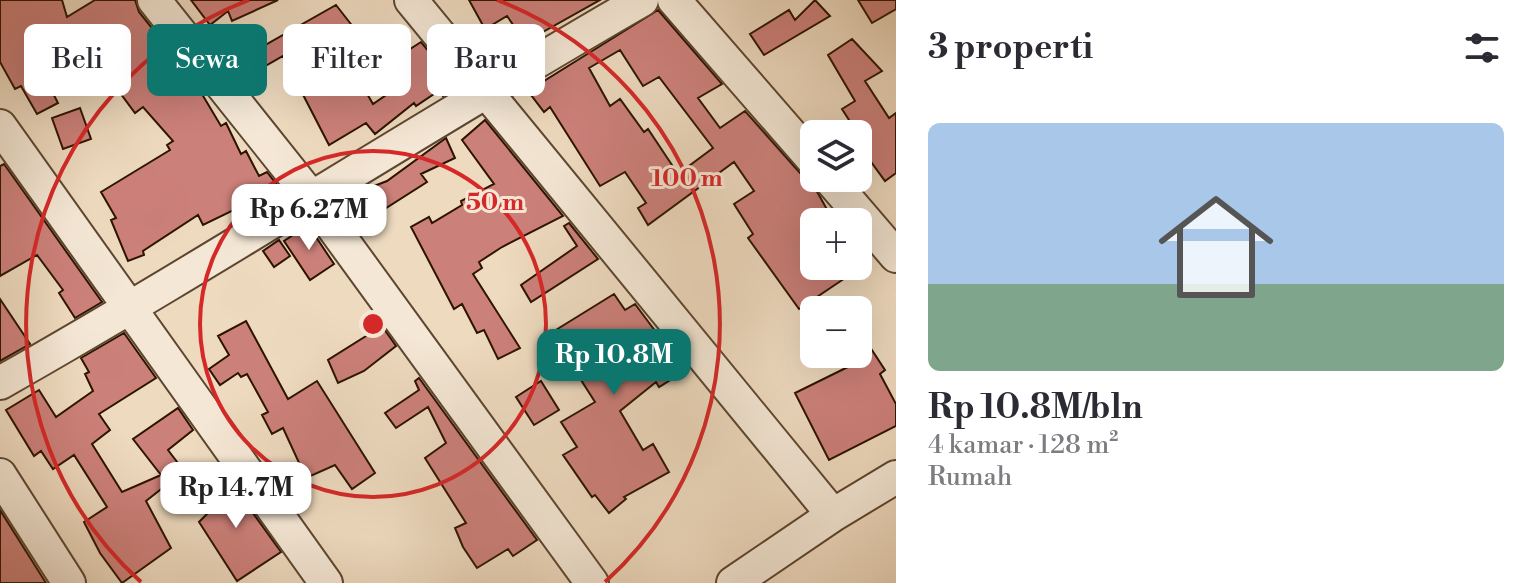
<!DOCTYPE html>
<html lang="id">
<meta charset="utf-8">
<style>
:root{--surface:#fff;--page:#f7f7f7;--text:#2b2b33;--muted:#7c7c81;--line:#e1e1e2;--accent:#0f766e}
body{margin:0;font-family:"Libre Bodoni",serif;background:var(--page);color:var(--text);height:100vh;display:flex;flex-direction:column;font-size:30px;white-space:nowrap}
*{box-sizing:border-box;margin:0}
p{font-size:26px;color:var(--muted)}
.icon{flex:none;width:44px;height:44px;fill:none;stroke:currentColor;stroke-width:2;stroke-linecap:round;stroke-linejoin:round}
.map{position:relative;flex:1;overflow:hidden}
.panel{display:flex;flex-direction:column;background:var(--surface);width:640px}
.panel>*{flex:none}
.hud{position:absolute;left:24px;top:24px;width:752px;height:72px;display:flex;gap:16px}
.fabs{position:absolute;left:800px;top:120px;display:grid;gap:16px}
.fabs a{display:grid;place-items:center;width:72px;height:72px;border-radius:12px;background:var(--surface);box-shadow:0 8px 32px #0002;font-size:40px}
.price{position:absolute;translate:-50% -68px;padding:0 18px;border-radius:16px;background:#fff;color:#222;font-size:26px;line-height:52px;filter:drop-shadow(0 2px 4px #0008)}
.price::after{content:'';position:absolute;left:50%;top:48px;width:24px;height:18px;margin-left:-12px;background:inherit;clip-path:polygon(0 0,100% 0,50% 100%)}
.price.on{background:var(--accent);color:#fff}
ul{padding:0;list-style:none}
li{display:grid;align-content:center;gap:16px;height:424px;padding:0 32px}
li+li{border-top:2px solid var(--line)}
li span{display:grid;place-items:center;height:248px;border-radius:12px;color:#555}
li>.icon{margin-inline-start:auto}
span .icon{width:144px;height:144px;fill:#fffc;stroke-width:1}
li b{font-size:34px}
h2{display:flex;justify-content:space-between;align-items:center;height:96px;padding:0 32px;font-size:34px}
.tag{padding:0 28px;border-radius:12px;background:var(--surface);box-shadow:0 8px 32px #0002;font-size:28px;line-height:72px}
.tag.on{background:var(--accent);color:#fff}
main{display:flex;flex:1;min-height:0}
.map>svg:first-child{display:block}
.building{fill:#cc807a;stroke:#2d1400;stroke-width:2;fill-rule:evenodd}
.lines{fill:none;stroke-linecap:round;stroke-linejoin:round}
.minor-casing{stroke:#5d4630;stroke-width:36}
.minor{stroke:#f4e7d5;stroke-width:32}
.ring{fill:none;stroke:#d62828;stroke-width:4}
.centre{fill:#d62828;stroke:#f4e7d5;stroke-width:4}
.ring-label{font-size:24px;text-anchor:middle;font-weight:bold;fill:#d62828;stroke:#f4e7d5;stroke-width:6;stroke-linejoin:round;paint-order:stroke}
</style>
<main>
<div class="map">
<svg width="896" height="583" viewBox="0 0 896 583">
<rect width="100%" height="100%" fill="#eedabf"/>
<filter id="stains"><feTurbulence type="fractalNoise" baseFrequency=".0025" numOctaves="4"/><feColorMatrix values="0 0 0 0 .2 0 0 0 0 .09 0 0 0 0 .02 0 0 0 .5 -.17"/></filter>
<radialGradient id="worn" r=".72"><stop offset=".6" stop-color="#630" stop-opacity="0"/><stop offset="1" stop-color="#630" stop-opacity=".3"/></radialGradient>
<!-- building -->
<path class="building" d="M0,0h62l5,17 28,-17h40l4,12 54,67 28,47 5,-3 15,31 5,-3 13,25 8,-4 10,13 -11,7 5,8 -17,11 -4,-9 -47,23 -5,-10 -55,36 1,4 -16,6 -17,-41 5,-2 -15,-26 69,-42 -3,-5 6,-4 -30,-34 -8,6 -26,-35 -17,9 -15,-30 -34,17 15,29 -21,11 -16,-28 -6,3 -15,-27z
M191,0h87l-46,21 -4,-10 -18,14z
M469,0h131l-75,42 -18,-26 -22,13z
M815,0l15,16 -66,39 -14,-21 39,-24 6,10z
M858,0h38v9l-24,14z
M336,5l39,50 -21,16 19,33 32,-22 -12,-22 28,-18 37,45 -15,9 -3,-6 -24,16 -2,-3 -39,31 -9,-11 -37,22 -46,-89 -28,16 -9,-16z
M658,10l64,74 -24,14 22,30 25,-17 55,62 10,6 24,43h-20v44h49l-64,43 -51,-71 5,-4 -19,-30 20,-13 -20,-29 -86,63 -10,-17 8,-5 -21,-31 -25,14 -50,-79 -6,5 -16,-21zM620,50l23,36 16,-9 54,71 -35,26 -30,-45 -4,3 -24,-33 -10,7 -21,-38z
M852,39l30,32 -17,10 24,37 7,-5v60l-11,8 -27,-37v-10l-16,-25 13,-8 -27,-46z
M80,108l11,31 -28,10 -11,-31z
M485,120l78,96 -61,31 -23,15 3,6 -9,6 47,74 -22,11 -14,-29 -7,3 -15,-29 -8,5 -43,-82 18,-10 3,6 30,-18 -1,-4 33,-17 -32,-44z
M446,138l9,20 -34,16 6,8 -55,35 -11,-26 26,-10z
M4,164l98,138 -27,16 -16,-25 4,-3 -26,-35 -37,21v-110z
M569,223l29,36 -67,43 -10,-17 56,-39 -13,-20z
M308,225l26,39 -24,16 -26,-39z
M279,240l11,16 -16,11 -11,-16z
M614,294l11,16 10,-6 50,67 -26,16 -3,-5 -36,29 23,39 10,-6 16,28 -45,25 2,2 -17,14 -14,-18 -3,2 -29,-42 14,-8 -16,-25 34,-20 -44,-69z
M0,299l30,45 -30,17z
M246,321l42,78 29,-18 58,92 -23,16 -17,-24 -29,13 -23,-50 -11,6 -10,-19 6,-3 -21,-38 -6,3 -3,-4 -18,12 -11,-16 20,-14 -11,-19z
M382,326l14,20 -32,25 -26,12 -10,-23z
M124,333l32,45 -57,36 11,16 -18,14 30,48 39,-17 -28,-36 45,-31 15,22 -25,20 16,21 -38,30 25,47 -49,35 -22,-30 -16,-31 23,-15 -33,-52 -21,14 -12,-18 -7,5 -28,-46 33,-20 17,27 37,-26 -8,-17 4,-2 -8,-14z
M868,344l17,26 -5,4 16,30v22l-67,34 -34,-67 63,-31 -5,-8h5z
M419,378l118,162 -24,16 -5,-7 -31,19 -14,-21 -8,-19 11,-5 -41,-65 21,-15 -18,-36 -32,21 -11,-15 34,-23 -4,-9z
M541,381l18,29 -25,15 -18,-28z
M224,473l57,79 -44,29 -38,-59 14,-14 -13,-17z
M0,510l46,73h-46z"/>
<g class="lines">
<!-- minor casing -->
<g class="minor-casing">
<path id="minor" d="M154,0l157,197 281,386
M411,0l422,515
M674,0l140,161
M0,126l326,457
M829,178l67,78
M0,383c217,-123 426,-259 642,-383
M0,475l69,108
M733,583l100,-68 63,-38"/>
</g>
<!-- minor -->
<use href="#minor" class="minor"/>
</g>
<!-- distance rings -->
<g class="ring">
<circle cx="373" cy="324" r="173"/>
<path d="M141 582A347 347 0 0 1 249 0M497 0A347 347 0 0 1 605 582"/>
</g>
<circle cx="373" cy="324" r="12" class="centre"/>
<g class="ring-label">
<text x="687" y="186">100 m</text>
<text x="495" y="210">50 m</text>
</g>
<rect width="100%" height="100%" filter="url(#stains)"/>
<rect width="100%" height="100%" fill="url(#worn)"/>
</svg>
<div class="fabs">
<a><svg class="icon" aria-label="layers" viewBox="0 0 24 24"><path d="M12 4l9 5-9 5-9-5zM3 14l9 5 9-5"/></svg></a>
<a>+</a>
<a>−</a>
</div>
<b class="price" style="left:309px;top:252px">Rp 6.27M</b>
<b class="price on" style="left:614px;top:397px">Rp 10.8M</b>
<b class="price" style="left:236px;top:530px">Rp 14.7M</b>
<div class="hud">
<a class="tag">Beli</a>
<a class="tag on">Sewa</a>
<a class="tag">Filter</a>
<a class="tag">Baru</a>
</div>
</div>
<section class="panel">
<h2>3 properti<svg class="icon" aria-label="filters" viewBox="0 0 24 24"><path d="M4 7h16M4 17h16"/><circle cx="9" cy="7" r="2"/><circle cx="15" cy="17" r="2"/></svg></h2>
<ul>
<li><span style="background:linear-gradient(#a9c7e8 65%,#7fa58c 0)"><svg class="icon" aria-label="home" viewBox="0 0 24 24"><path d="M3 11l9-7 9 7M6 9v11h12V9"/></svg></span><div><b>Rp 10.8M/bln</b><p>4 kamar · 128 m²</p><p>Rumah</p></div></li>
</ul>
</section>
</main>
